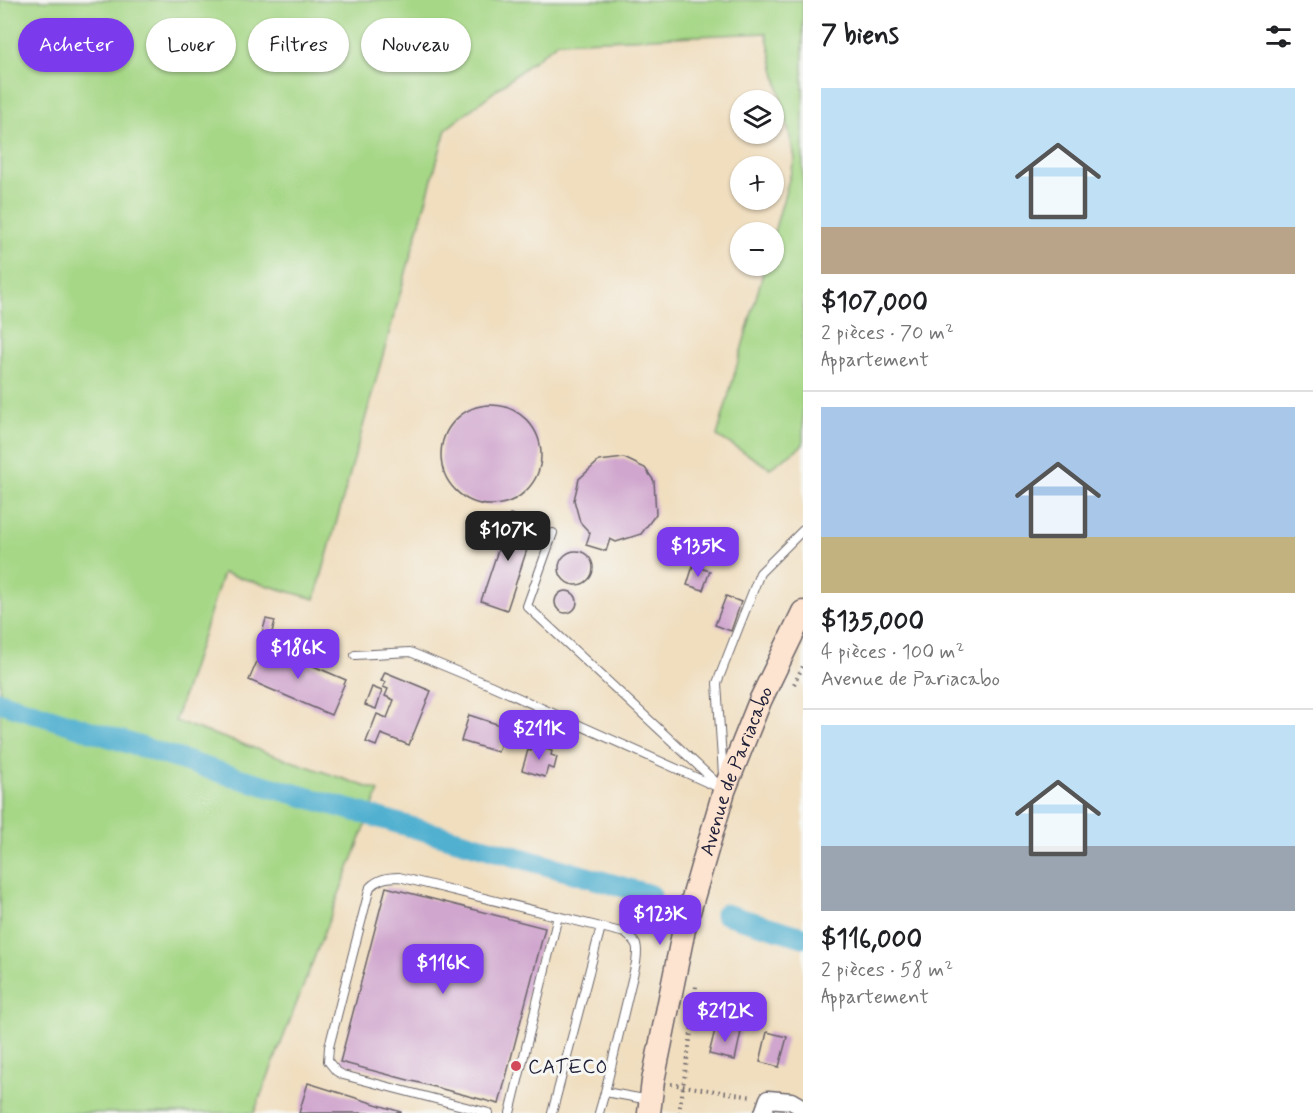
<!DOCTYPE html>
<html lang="fr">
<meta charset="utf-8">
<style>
:root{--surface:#fff;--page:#f6f6f6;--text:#202124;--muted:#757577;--line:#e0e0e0;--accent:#7c3aed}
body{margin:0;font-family:Mynerve,sans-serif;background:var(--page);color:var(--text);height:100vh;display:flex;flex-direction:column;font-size:22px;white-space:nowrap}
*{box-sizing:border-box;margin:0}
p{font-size:20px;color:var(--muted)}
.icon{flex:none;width:33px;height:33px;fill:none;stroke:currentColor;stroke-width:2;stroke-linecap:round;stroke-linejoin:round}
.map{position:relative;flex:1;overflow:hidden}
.panel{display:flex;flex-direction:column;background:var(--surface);width:510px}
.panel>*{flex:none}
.guide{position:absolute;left:18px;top:18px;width:570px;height:54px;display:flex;gap:12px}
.controls{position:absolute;left:730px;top:90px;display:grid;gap:12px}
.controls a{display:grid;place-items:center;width:54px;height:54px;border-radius:50%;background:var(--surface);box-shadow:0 2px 4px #0004;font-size:30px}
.price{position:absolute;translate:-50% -51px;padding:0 14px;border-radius:12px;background:var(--accent);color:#fff;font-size:20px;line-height:39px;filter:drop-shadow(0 2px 3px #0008)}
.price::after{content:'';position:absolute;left:50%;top:36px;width:18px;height:14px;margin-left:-9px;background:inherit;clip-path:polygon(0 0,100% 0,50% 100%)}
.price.on{background:#222;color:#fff}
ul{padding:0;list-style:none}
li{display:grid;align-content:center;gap:12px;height:318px;padding:0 18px}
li+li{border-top:2px solid var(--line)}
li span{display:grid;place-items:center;height:186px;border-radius:0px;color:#555}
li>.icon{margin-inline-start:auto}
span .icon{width:108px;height:108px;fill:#fffc;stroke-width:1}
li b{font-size:26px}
h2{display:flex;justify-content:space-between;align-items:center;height:72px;padding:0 18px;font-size:26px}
.chip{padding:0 21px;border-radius:27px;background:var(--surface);box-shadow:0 2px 4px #0004;font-size:21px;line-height:54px}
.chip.on{background:var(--accent);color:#fff}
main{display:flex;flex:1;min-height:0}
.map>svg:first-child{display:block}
.green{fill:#a6d786;stroke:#647c60;stroke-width:1.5}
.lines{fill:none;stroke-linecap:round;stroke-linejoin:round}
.canal{stroke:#51b0d0;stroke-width:21}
.building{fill:#d0a6ce}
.service-casing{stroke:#6a6469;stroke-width:10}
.minor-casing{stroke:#6a6469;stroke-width:19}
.secondary-casing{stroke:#6a6469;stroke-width:25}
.path{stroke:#6a6469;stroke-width:4;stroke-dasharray:1.5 4.5;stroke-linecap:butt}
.service{stroke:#fff;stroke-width:8}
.minor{stroke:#fff;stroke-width:16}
.secondary{stroke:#fde4d0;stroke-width:22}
.poi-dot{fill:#d1495b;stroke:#f6f6f2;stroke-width:2}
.labels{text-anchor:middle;stroke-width:6;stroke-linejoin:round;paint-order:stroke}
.street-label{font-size:20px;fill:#22223b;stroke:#f6f6f2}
.poi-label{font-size:20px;fill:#22223b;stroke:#f6f6f2;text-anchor:start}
</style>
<main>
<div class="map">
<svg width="803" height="1113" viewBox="0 0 803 1113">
<rect width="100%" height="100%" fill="#f6f6f2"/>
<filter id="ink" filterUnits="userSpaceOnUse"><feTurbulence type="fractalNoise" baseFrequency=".0167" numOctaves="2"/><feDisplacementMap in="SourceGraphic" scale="12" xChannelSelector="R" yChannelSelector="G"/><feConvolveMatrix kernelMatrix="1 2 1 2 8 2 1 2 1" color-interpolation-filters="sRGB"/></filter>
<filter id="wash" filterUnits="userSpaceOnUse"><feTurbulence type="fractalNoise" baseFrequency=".008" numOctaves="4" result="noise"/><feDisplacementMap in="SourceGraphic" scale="24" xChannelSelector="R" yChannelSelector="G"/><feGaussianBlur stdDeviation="1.35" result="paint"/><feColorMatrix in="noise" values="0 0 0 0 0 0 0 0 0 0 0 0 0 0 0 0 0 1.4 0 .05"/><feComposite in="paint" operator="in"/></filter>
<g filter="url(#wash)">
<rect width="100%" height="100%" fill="#f0debf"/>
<!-- green -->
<path class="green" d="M0,0h803v445l-33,23 -53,-32 48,-170h9v-34l21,-74 -29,-125 -208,9 -112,87 -131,470 -92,-26 -48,148 204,70 -125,322h-254z"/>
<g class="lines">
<!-- canal -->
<path class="canal" d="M0,702l235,75 416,118
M725,914l78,23"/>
</g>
<g id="blocks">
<!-- building -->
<path class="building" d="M441 455a50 50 0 1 1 100 0a50 50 0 1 1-100 0Z
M624,458l21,10 9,13 2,33 -15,20 -25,8 -6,-3 -4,12 -20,-6 4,-12 -10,-11 -6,-22 5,-21 20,-18z
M510,514l26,8 -29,88 -26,-9z
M559 568a17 17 0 1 1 34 0a17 17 0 1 1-34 0Z
M693,566l17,5 -7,19 -16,-5z
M555 602a11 11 0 1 1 22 0a11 11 0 1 1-22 0Z
M726,596l15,6 -10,29 -16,-6z
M266,619l9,2 -5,18 -9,-2z
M264,645l82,35 -15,35 -82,-35z
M385,672l46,19 -22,54 -28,-11 -5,12 -10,-4 11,-28 10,4 7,-18 -9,-4 3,-7 -5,-2 3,-5 -5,-1z
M372,687l10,4 -6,18 -11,-4z
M469,715l37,12 -8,25 -37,-11z
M533,746l19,5 -1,4 6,2 -3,12 -6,-2 -3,10 -23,-7 6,-20 3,1z
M386,887l159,41 -46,176 -159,-42z
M716,1026l25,6 -6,28 -26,-6z
M767,1032l20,5 -8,30 -19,-5z
M308,1083l93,29v1h-102z"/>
</g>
</g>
<g filter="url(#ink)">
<use href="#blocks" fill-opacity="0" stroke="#6a6469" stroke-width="1.5"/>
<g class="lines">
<!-- service casing -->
<g class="service-casing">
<path id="service" d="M553,533l-26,73 193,180
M355,655l55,-3 80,33 234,105
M723,775l-6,-92 43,-110 43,-43
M605,1092l45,8
M489,1113l-146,-38 -7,-4 -8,-10 1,-14 41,-160c8,-8 17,-10 29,-10l226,56c14,11 13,14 11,30l-31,129 -6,21
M510,1113l48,-197
M552,1113l49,-186"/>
</g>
<!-- minor casing -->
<g class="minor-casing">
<path id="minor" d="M763,1113l5,-14 23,2 12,7"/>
</g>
<!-- secondary casing -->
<g class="secondary-casing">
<g id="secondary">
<path id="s1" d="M649,1113l4,-32 31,-152 40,-138 36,-90 43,-89"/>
</g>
</g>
<!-- path -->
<path class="path" d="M794,684l9,-18
M671,1084l82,13
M679,1113l14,-93 3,-34"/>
<!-- service -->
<use href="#service" class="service"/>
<!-- minor -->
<use href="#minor" class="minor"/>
<!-- secondary -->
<use href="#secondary" class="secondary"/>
</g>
</g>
<!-- markers -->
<circle class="poi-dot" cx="516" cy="1066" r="6"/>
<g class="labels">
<!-- street labels -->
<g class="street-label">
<text dy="7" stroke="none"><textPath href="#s1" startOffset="354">Avenue de Pariacabo</textPath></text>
</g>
<!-- poi labels -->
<g class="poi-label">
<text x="528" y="1073">CATECO</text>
</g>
</g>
</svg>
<div class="controls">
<a><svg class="icon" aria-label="layers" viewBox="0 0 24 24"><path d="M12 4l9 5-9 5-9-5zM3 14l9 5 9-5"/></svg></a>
<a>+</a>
<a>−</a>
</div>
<b class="price on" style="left:508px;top:562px">$107K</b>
<b class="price" style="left:698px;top:578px">$135K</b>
<b class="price" style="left:298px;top:680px">$186K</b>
<b class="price" style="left:539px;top:761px">$211K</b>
<b class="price" style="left:660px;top:946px">$123K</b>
<b class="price" style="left:443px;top:995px">$116K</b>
<b class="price" style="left:725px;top:1043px">$212K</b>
<div class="guide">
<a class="chip on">Acheter</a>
<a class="chip">Louer</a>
<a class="chip">Filtres</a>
<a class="chip">Nouveau</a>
</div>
</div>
<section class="panel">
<h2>7 biens<svg class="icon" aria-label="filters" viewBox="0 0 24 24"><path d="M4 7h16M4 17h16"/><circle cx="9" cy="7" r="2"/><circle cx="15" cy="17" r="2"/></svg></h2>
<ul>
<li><span style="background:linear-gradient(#bfe0f5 75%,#b9a48a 0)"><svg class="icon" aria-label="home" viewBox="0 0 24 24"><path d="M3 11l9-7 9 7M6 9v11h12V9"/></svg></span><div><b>$107,000</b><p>2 pièces · 70 m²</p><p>Appartement</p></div></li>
<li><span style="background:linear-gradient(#a9c7e8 70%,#c2b280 0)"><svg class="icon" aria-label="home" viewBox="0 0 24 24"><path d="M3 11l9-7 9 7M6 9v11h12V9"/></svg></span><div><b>$135,000</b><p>4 pièces · 100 m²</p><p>Avenue de Pariacabo</p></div></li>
<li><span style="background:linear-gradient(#bfe0f5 65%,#9aa5b1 0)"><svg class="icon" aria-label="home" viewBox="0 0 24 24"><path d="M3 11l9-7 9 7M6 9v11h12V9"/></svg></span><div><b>$116,000</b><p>2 pièces · 58 m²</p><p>Appartement</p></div></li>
</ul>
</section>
</main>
